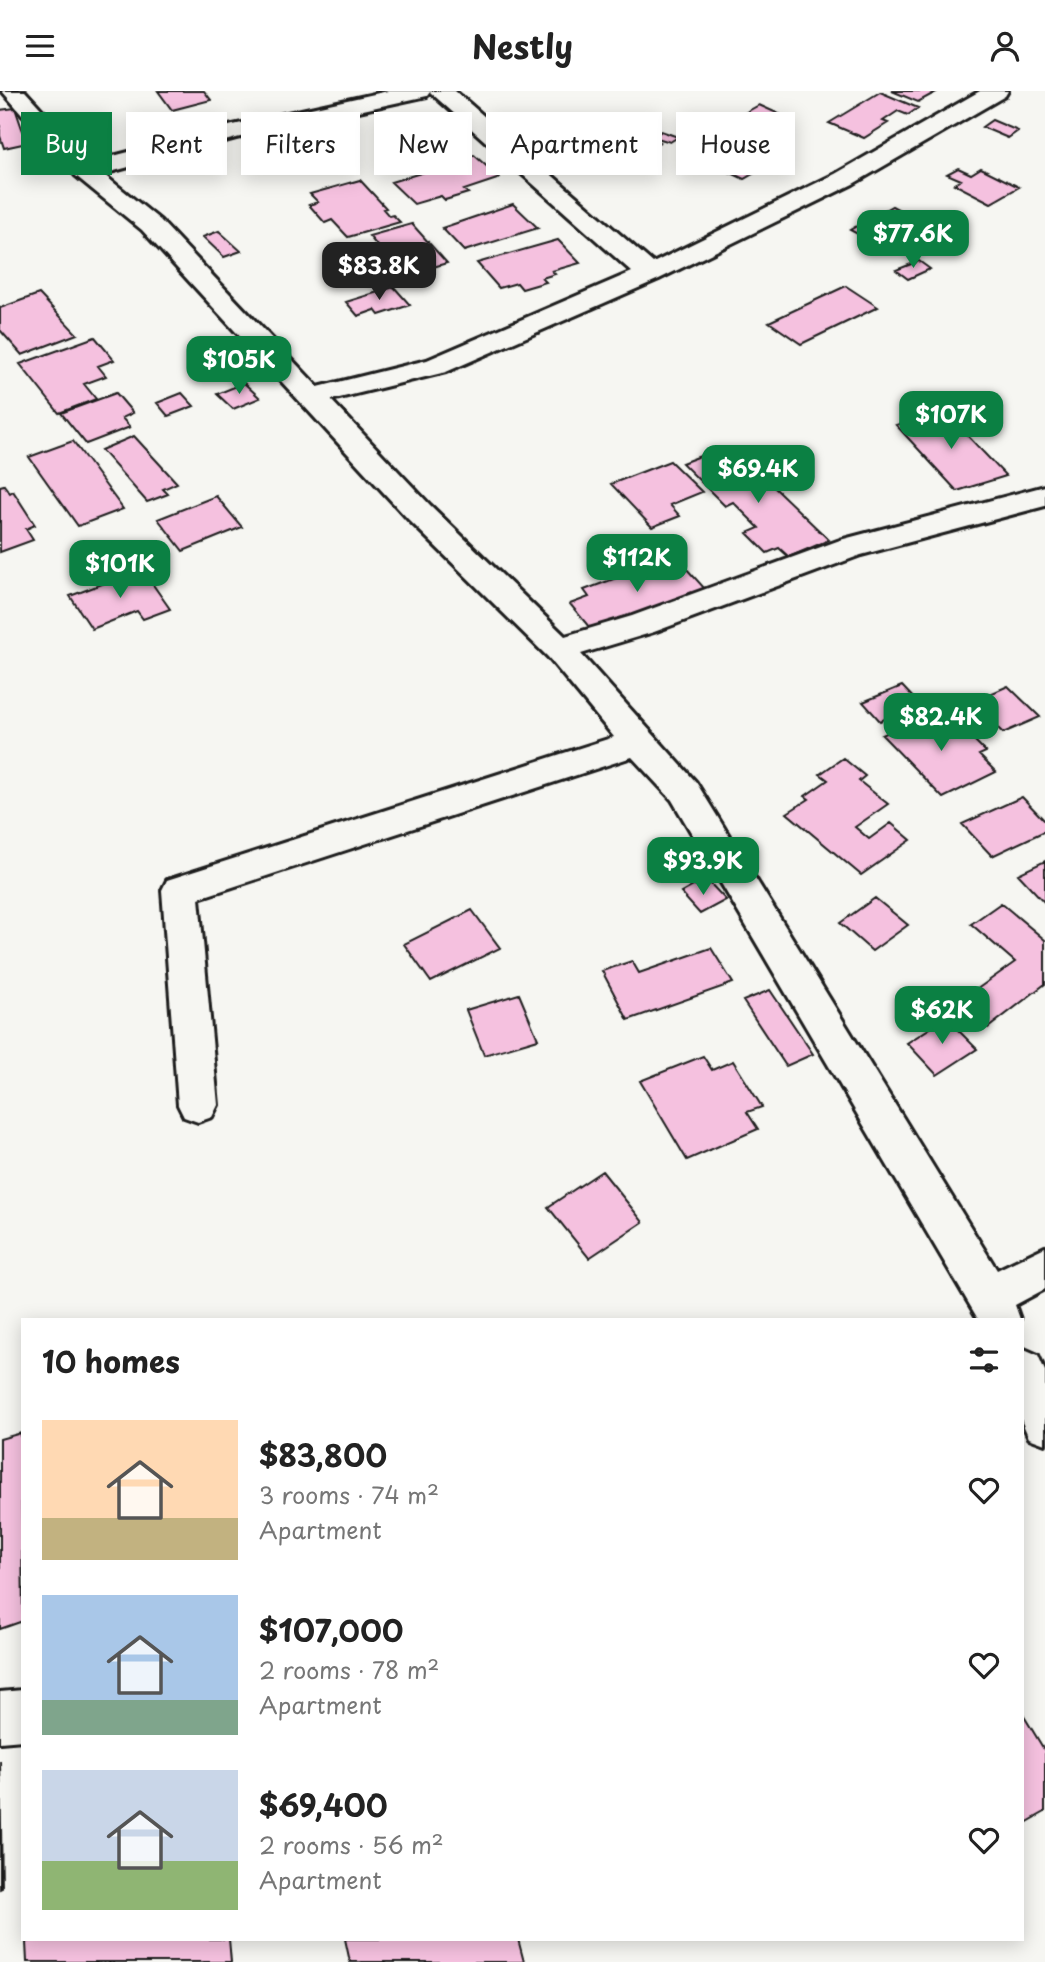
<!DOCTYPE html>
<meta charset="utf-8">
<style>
:root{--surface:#fff;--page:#f6f6f6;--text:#222;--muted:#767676;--accent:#0b8043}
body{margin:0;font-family:"Playpen Sans",sans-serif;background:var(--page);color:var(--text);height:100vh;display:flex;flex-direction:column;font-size:26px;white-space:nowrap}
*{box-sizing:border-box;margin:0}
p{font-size:23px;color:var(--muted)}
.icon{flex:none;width:38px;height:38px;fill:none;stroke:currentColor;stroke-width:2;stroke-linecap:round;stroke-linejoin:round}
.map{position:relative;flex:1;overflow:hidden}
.details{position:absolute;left:21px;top:1227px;width:1003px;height:623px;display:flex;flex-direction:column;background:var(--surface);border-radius:0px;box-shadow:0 4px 18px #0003}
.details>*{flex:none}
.top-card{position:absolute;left:21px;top:21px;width:1004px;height:63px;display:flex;gap:14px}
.price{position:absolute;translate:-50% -60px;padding:0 16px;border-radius:14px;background:var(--accent);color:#fff;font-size:23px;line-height:46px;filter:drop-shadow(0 2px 4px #0008)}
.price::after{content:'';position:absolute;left:50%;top:42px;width:21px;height:16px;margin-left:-10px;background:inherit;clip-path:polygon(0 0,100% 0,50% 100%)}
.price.selected{background:#222;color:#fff}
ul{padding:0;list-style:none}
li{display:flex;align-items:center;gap:21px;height:175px;padding:0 21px}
li span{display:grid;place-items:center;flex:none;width:196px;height:140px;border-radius:0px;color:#555}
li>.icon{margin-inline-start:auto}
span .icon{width:84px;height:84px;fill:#fffc;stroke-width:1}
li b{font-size:30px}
h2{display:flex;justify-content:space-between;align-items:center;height:84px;padding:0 21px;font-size:30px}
.tag{padding:0 24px;border-radius:0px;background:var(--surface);box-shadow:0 4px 18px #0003;font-size:24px;line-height:63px}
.tag.selected{background:var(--accent);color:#fff}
header{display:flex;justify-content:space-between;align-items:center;height:91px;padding:0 21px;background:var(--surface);font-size:32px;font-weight:700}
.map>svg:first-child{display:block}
.building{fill:#f5c1df;stroke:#1c1c1c;stroke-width:2}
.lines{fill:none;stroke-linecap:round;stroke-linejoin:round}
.minor-casing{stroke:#1c1c1c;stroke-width:6}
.minor{fill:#f6f6f2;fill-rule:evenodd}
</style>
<header><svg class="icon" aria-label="menu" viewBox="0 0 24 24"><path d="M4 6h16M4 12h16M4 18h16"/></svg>Nestly<svg class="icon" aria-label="person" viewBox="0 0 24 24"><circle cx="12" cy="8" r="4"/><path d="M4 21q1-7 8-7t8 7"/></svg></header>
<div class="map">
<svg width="1045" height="1871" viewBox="0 0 1045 1871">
<rect width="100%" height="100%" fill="#f6f6f2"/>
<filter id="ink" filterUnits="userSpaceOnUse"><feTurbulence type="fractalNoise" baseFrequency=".0143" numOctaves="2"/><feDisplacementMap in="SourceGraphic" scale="14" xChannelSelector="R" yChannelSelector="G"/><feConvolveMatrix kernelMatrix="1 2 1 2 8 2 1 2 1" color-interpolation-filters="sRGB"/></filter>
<g filter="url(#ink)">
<!-- building -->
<path class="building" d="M158,0h46l7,9 -39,10z
M892,0h46l-20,11z
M880,1l38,16 -10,7 -10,-4 -15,10 5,2 -24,15 -35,-15z
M759,14l29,13 -15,8 -6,-3 -27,16 -22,-11z
M15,17l12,35 -23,5 -4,-12v-26z
M992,29l26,11 -10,7 -26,-11z
M616,30l44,21 -16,10 10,4 -21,12 -55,-27z
M661,40l17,6 -8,5 -16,-5z
M474,64l26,23 -36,12 4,3 -23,7 -4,-4 -27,8 -23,-22 40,-12 -3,-4z
M741,74l15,7 -12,7 -15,-7z
M958,77l13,6 10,-6 38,19 -28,16 -37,-19 7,-4 -14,-6z
M360,89l26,28 -3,1 6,7 4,-1 7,7 -52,15 -16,-17 -7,3 -16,-18 9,-3 -8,-8z
M513,113l25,24 -74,23 -22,-23z
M892,115l23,12 -42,24 -23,-12z
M412,133l35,39 -45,13 -33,-40z
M219,140l22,20 -17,6 -21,-20z
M558,149l22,23 -28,8 3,3 -13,4 4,4 -24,7 -5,-6 -18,5 -22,-25z
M919,170l11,8 -22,10 -12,-9z
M846,195l32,21 -77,37 -32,-22z
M394,196l16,18 -31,10 -4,-5 -17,6 -12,-14z
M39,203l38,40 -55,21 -22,-25v-22z
M95,246l19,23 -16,6 8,10 -22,8 12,15 -37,14 -39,-49z
M244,292l16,15 -27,11 -16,-15z
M116,302l17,20 -11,5 8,9 -44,17 -25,-31z
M182,302l12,13 -26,10 -11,-13z
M944,320l62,65 -49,15 -61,-66z
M134,345l43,47 -14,6 5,5 -21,8 -46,-52z
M73,350l50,68 -45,17 -49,-69z
M711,361l13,12 4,-2 9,9 14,-6 78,75 -40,17 -10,-9 -12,5 -20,-20 12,-5 -26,-26 -8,4 -43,-43z
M670,370l32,31 -32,13 10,11 -28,11 -41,-43z
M4,394l6,8 3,-2 22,34 -9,4 7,11 -33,12v-66z
M216,405l26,31 -59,24 -25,-32z
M675,465l31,34 -112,43 -24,-29 19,-7 -5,-7z
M142,478l28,40 -27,10 -6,-8 -45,18 -22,-33z
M902,595l18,19 -40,16 -17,-19z
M1008,595l32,31 -37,16 -31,-31z
M935,620l17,16 6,-3 28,28 -7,3 17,17 -53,26 -61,-63z
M843,667l22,18 -6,5 29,23 -33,23 14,12 22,-16 20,17 -50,35 -74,-62 22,-14 -4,-3 23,-16 -8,-6z
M1022,706l23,24v10l-53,25 -30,-32z
M1045,770v42l-27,-29z
M706,788l20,21 -26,14 -19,-21z
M875,807l33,27 -36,26 -32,-28z
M1001,812l44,37v44l-57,44 -29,-26 56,-40 -44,-38z
M472,819l28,38 -69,34 -27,-38z
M711,857l22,35 -105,37 -26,-49 30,-10 7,12z
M770,899l43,64 -27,12 -43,-65z
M519,903l19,45 -54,16 -18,-45z
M946,927l31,31 -40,26 -30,-32z
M703,965l9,14 21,-9 29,46 -15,5 11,17 -71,31 -47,-79z
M602,1080l41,51 -54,36 -41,-51z
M21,1342l2,188 -23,8v-190z
M1022,1622l23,38v61l-23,13z
M0,1670l2,127 -2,1z
M40,1848h189l2,23h-204l-1,-20z
M345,1848h173l6,23h-174z"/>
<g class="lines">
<!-- minor casing -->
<g class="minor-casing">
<path id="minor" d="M2,0h23l65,71 143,-37 155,-34h67l198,172 182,-89 145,-83h28l-3,5 -152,88 -194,95 -213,93 -115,28 99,105 135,131 67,-20 208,-76 205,-54v20l-184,49 -207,77 -73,22 115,128 301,488 48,-23v42l-30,16 5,14h-42l-306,-519 -40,-43 -433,141 19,207 -6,12 -14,5 -14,-5 -6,-12 -16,-215 5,-10 447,-143 -66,-80 -140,-138 -266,-289 -66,-54zM430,1l202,180 -205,88 -109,27 -158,-167 -57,-46 133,-36 191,-42z
M1022,1257l16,7 7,16v73l-16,-6 -7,-16z
M23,1599v50l-23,2v-50z"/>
</g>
<!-- minor -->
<use href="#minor" class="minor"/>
</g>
</g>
</svg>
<b class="price" style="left:913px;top:179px">$77.6K</b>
<b class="price selected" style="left:379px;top:211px">$83.8K</b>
<b class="price" style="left:239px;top:305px">$105K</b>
<b class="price" style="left:951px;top:360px">$107K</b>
<b class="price" style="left:758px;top:414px">$69.4K</b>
<b class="price" style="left:637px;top:503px">$112K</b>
<b class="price" style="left:120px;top:509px">$101K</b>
<b class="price" style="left:941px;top:662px">$82.4K</b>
<b class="price" style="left:703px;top:806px">$93.9K</b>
<b class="price" style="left:942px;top:955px">$62K</b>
<div class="top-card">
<a class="tag selected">Buy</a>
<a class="tag">Rent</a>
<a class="tag">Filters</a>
<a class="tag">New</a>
<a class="tag">Apartment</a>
<a class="tag">House</a>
</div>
<section class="details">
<h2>10 homes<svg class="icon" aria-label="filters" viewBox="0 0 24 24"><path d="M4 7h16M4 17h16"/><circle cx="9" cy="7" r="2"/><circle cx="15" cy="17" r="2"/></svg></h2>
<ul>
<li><span style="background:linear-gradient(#ffd9b3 70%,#c2b280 0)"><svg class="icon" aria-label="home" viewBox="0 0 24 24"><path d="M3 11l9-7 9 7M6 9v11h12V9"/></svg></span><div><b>$83,800</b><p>3 rooms · 74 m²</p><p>Apartment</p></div><svg class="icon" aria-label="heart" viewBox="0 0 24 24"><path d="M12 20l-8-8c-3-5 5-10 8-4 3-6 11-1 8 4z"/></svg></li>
<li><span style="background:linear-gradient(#a9c7e8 75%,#7fa58c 0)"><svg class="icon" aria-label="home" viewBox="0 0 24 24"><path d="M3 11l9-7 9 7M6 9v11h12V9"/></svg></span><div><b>$107,000</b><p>2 rooms · 78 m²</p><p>Apartment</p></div><svg class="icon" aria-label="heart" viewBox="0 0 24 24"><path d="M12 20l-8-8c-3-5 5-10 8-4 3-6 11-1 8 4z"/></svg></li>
<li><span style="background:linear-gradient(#c9d6e8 65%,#8fb573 0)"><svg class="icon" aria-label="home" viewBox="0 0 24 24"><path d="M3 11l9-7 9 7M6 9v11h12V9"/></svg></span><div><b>$69,400</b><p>2 rooms · 56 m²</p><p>Apartment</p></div><svg class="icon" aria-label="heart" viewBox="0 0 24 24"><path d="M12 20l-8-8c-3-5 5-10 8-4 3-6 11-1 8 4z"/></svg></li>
</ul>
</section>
</div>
